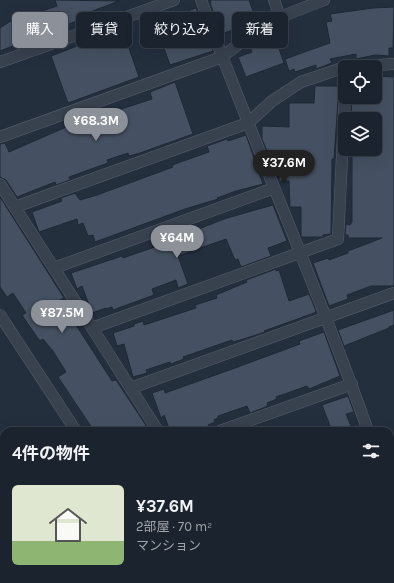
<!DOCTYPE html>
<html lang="ja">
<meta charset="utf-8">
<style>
:root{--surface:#1b232e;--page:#282f3a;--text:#f1f3f6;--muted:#a0a4aa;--line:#39404a;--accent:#8c9099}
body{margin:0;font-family:Karla,"Noto Sans JP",sans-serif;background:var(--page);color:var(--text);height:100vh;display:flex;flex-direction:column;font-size:15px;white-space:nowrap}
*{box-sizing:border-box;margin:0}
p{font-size:13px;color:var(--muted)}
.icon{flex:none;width:22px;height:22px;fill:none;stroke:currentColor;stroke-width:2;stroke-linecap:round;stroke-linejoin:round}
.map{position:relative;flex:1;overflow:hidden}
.side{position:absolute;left:0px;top:427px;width:394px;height:156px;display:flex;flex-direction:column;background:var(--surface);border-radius:12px 12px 0 0;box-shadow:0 4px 16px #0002,0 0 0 1px var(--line)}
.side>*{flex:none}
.banner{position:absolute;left:12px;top:12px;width:370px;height:36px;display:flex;gap:8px}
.tools{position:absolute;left:338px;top:60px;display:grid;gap:8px}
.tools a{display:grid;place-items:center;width:44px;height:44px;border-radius:6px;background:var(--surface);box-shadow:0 4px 16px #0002,0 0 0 1px var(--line);font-size:20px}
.price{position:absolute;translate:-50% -34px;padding:0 9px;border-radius:14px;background:var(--accent);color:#fff;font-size:13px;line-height:26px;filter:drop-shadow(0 1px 2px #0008)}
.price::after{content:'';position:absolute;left:50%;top:24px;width:12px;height:9px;margin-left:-6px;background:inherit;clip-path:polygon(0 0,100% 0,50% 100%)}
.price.on{background:#222;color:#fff}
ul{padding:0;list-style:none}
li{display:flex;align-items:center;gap:12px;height:100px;padding:0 12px}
li span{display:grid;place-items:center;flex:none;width:112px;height:80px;border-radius:6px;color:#555}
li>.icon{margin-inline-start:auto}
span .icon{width:48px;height:48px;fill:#fffc;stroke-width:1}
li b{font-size:17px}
h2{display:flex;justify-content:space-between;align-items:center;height:48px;padding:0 12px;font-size:17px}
.tag{padding:0 14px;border-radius:6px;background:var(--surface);box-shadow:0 4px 16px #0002,0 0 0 1px var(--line);font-size:14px;line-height:36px}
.tag.on{background:var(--accent);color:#fff}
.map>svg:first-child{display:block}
.green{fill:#263c3f}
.building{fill:#455162;stroke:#1f2835}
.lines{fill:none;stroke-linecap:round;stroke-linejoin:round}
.minor-casing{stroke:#565f6c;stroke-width:12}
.motorway-casing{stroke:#434c59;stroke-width:21}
.minor{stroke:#38414e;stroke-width:11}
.motorway{stroke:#746855;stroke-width:20}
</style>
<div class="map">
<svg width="394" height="583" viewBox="0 0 394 583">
<rect width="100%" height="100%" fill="#242f3e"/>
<!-- green -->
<path class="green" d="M394,451v117l-4,-1v-114z"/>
<!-- building -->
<path class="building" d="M55,0l64,1 -29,11 1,1 -15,6 1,2 -77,30v-23l9,-6 48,-16z
M210,0h39l8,22 -36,12 -11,-31h1z
M394,7l-1,41h-4v8l-14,-1 -19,4v-5l-26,5 2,4 -16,6v-4l-21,7 -1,-3 -5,2 -4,-12 45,-16 -4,-21 6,-1 -2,-7 43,-6z
M196,8l17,43 -43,14 -14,-39 22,-8 -1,-3z
M124,34l15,43 -71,26 -17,-47 47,-18 2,5z
M275,37l9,26 -38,14 -8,-20 14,-5 -2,-5z
M375,76l19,1v209h-23l-24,9 1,4 -19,7 -16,-43 15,-5 1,2 19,-7v-2l34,-13h-34v-3h-3l1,-11 4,1 2,-3v-71l23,1v-33h-13v-4l-11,-1 1,-13 23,1z
M175,82l18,52 -53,19 -11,3 -1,-3 -21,7 1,3 -39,14 1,3 -14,5 -1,-3 -38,15 -11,-17 -6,-3v-33l5,-1 4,9 55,-24 88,-29 -2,-7z
M315,86h24l-5,73h-2l-1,75 -8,1v2h-22v-30h-11l-1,-26h-10l1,-30h-13l-5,-12v-13l27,1v-24h25z
M246,135l17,49 -27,7 -19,7 1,1 -33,10 -90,33 -2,-7 -5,1 -5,-13 -5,2 -1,-6 -38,13 -7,-20 30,-11 -1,-3 14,-5 5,7 17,-5 76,-28 -1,-2 37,-13 -2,-6 20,-7 1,2z
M0,197l64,101 -4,2 52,81 4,-1 31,47 -7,4h-46l-36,-54 8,-5 -13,-21 -10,-12 -3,2 -10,-14 -8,-12 4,-2 -13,-20 -6,4 -7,-10z
M273,205l14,36 -19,7 3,8 -30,11 -3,-8 -3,1 -9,-21 -48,17 10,28 -10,4 -2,-8 -24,9 2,6 -41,15 -1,-3 -6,2v-1l-14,5 -10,-27 -5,3 -6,-16 51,-17 1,2 52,-18v-2l52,-20z
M276,269v2l3,-1 10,31 20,-7 7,17 -2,2 -50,18 1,1 -12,4 -20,6 -1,-2 -26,9 -23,8 1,2 -13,5 -1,-2 -24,8 1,3 -14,4 -9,-33 -7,2 -4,-13 21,-7v-2l9,-3 1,4 52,-17 -1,-3 22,-7 -1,-3 31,-13 -1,-2z
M394,310v15l-5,2v1l-45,18 -6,-16z
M324,332l16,44 -31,13 -2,-3 -31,11 1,2 -10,4 1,3 -18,7 -3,-7 -29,10v2l-4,2 1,2 -7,3 1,2 -11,4h-28l-6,-16 -3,3 -9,-25 12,-4 1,4 70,-25 65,-24 -1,-3z
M348,396l6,16 -8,2 7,17h-21l-10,-26z"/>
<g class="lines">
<!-- minor casing -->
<g class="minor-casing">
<path id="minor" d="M201,0c53,145 116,285 167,431
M274,0l6,17
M0,62l174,-62
M346,67l48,-3
M0,137l222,-80 35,-27 23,-13 44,-17
M0,184l158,247
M15,207l233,-84 24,-22 29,-19 44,-15
M54,268l220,-80
M0,315l76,116
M92,328l246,-89 7,-144
M131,388l263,-95
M220,431l132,-47
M390,445l4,-2
M160,579l2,4"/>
</g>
<!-- motorway casing -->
<g class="motorway-casing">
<path id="motorway" d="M0,534l4,1
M0,554l4,1
M175,579l32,4
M353,579l41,4"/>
</g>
<!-- minor -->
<use href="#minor" class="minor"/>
<!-- motorway -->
<use href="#motorway" class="motorway"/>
</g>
</svg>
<div class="tools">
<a><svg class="icon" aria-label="locate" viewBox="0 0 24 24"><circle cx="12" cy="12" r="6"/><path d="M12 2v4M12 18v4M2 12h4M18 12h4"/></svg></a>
<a><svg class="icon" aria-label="layers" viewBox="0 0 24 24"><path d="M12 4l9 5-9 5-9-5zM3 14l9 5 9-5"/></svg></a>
</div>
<b class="price" style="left:96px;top:142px">¥68.3M</b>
<b class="price on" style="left:284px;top:184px">¥37.6M</b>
<b class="price" style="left:177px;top:259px">¥64M</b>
<b class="price" style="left:62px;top:334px">¥87.5M</b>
<div class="banner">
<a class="tag on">購入</a>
<a class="tag">賃貸</a>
<a class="tag">絞り込み</a>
<a class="tag">新着</a>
</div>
<section class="side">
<h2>4件の物件<svg class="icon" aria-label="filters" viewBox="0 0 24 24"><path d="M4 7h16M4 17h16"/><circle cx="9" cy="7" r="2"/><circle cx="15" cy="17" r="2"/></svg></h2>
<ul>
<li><span style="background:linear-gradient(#dfe7d0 70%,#8fb573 0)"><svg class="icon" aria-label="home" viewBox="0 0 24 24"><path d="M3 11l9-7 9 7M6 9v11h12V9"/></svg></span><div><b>¥37.6M</b><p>2部屋 · 70 m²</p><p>マンション</p></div></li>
</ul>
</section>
</div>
